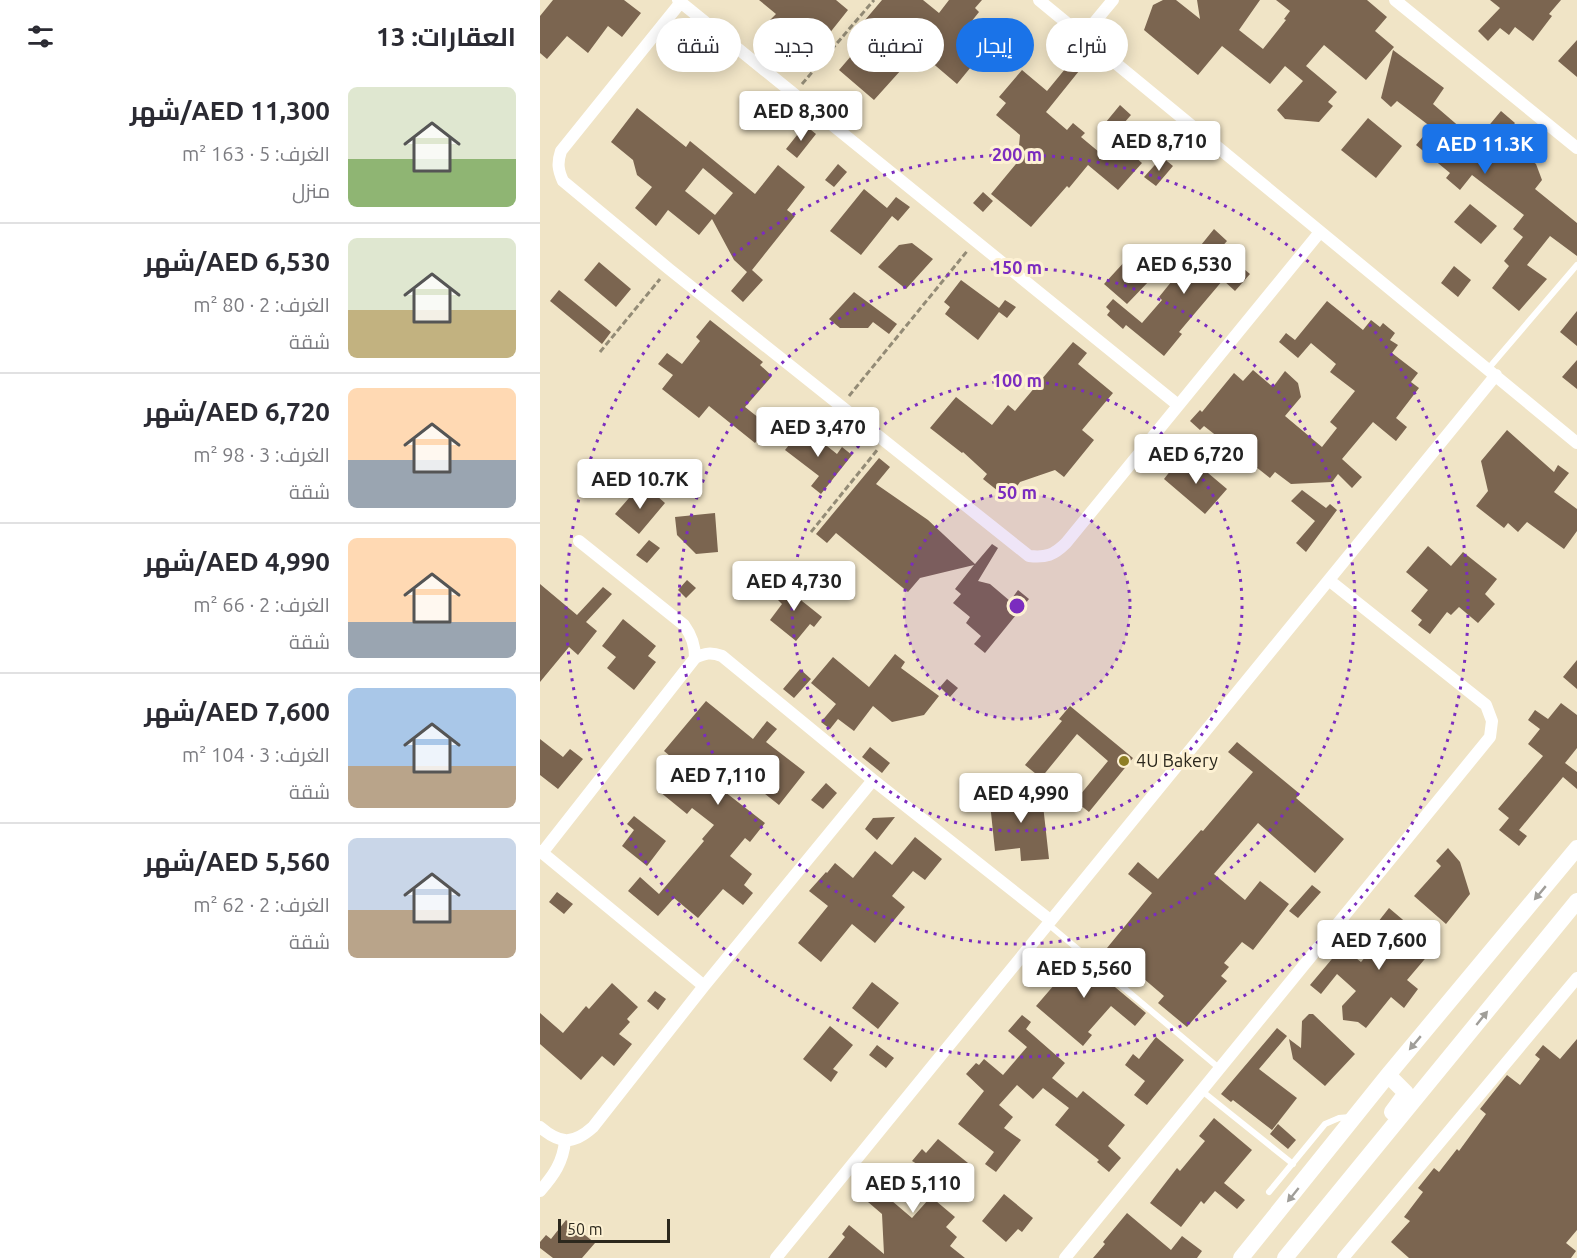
<!DOCTYPE html>
<html lang="ar">
<meta charset="utf-8">
<style>
:root{--surface:#fff;--page:#f2f2f3;--text:#2b2b33;--muted:#7c7c81;--line:#e1e1e2;--accent:#1a73e8}
body{margin:0;font-family:Ubuntu,Cairo,sans-serif;background:var(--page);color:var(--text);direction:rtl;height:100vh;display:flex;flex-direction:column;font-size:22px;white-space:nowrap}
*{box-sizing:border-box;margin:0}
p{font-size:20px;color:var(--muted)}
.icon{flex:none;width:33px;height:33px;fill:none;stroke:currentColor;stroke-width:2;stroke-linecap:round;stroke-linejoin:round}
.map{position:relative;flex:1;overflow:hidden;direction:ltr}
.side{display:flex;flex-direction:column;background:var(--surface);width:540px}
.side>*{flex:none}
.guide{position:absolute;left:18px;top:18px;width:570px;height:54px;direction:rtl;display:flex;gap:12px}
.scale{position:absolute;left:18px;bottom:15px;width:112px;box-sizing:border-box;padding-left:6px;border:3px solid #2c281d;border-top:0;font-size:16px;line-height:21px;white-space:nowrap;color:#2c281d;-webkit-text-stroke:4px #fdf1d3;paint-order:stroke}
.price{position:absolute;translate:-50% -51px;padding:0 14px;border-radius:6px;background:#fff;color:#222;font-size:20px;line-height:39px;filter:drop-shadow(0 2px 3px #0008)}
.price::after{content:'';position:absolute;left:50%;top:36px;width:18px;height:14px;margin-left:-9px;background:inherit;clip-path:polygon(0 0,100% 0,50% 100%)}
.price.active{background:var(--accent);color:#fff}
ul{padding:0;list-style:none}
li{display:flex;align-items:center;gap:18px;height:150px;padding:0 24px}
li+li{border-top:2px solid var(--line)}
li span{display:grid;place-items:center;flex:none;width:168px;height:120px;border-radius:9px;color:#555}
li>.icon{margin-inline-start:auto}
span .icon{width:72px;height:72px;fill:#fffc;stroke-width:1}
li b{font-size:26px}
h2{display:flex;justify-content:space-between;align-items:center;height:72px;padding:0 24px;font-size:26px}
.pill{padding:0 21px;border-radius:27px;background:var(--surface);box-shadow:0 3px 15px #0003;font-size:21px;line-height:54px}
.pill.active{background:var(--accent);color:#fff}
main{display:flex;flex:1;min-height:0}
.map>svg:first-child{display:block}
.building{fill:#7b6550;fill-rule:evenodd}
.lines{fill:none;stroke-linecap:round;stroke-linejoin:round}
.path{stroke:#938b76;stroke-width:3;stroke-dasharray:6 3;stroke-linecap:butt}
.service{stroke:#fff;stroke-width:6}
.minor{stroke:#fff;stroke-width:12}
.secondary{stroke:#fff;stroke-width:16}
.oneway{fill:#a09e99}
.ring{fill:none;stroke:#7b2cbf;stroke-width:3;stroke-dasharray:3 6}
.poi-dot{fill:#8e7e25;stroke:#fdf1d3;stroke-width:2}
.labels{text-anchor:middle;stroke-width:6;stroke-linejoin:round;paint-order:stroke}
.poi-label{font-size:18px;fill:#2c281d;stroke:#fdf1d3;text-anchor:start}
.centre{fill:#7b2cbf;stroke:#fdf1d3;stroke-width:3}
.ring-label{font-size:18px;text-anchor:middle;font-weight:bold;fill:#7b2cbf;stroke:#fdf1d3;stroke-width:6;stroke-linejoin:round;paint-order:stroke}
</style>
<main>
<div class="map">
<svg width="1037" height="1258" viewBox="0 0 1037 1258">
<rect width="100%" height="100%" fill="#f0e4c6"/>
<!-- building -->
<path class="building" d="M13,0h71l17,13 -19,24 -14,-11 -20,27 -21,-17 -20,23 -7,-6v-37z
M219,0h77l12,10 -35,44 -43,-34 6,-6z
M342,0h41l16,13 10,-13h33l-7,8 4,4 -12,15 22,18 -32,39 -34,-29 3,-4 -23,-19 -20,23 18,15 -27,30 -35,-30 31,-36 -10,-8z
M623,0h13l24,19 -3,-19h63l-21,30 24,19 23,-29 -2,-1 6,-8 -14,-11h91l20,17 -12,14 19,16 -28,33 -42,-35 -18,21 31,26 -9,10 5,4 -14,16 -34,-3 -8,-9 26,-29 -18,-15 -15,18 -48,-38 -24,29 -54,-45 9,-25z
M950,0h71l-12,14 3,2 -19,25 -18,-14 -6,8 -9,-7 -12,13 -10,-10 22,-23z
M1037,40v37l-19,-16z
M853,50l51,38 -11,16 43,37 25,-30 14,12 -26,31 37,3 10,7 6,16 -7,9 42,34v33l-27,-20 -23,29 20,14 -28,32 -27,-23 17,-22 -5,-5 19,-24 -10,-8 11,-14 -52,-40 -12,15 -14,-12 4,-5 -34,-28 15,-18 -34,-26 -6,6 -10,-9z
M530,63l9,8 -33,41 21,18 6,-7 12,10 -4,4 24,20 13,-15 24,21 -24,27 -30,-25 -19,23 -2,-2 -36,41 -40,-33 35,-42 -7,-6 1,-11 -24,-20 10,-12 -7,-6 23,-27 25,21z
M580,105l11,10 -14,16 -11,-9z
M97,108l49,39 4,-6 65,53 23,-29 27,22 -18,23 8,6 -43,54 11,10 -20,22 -12,-11 16,-19 -13,-12 -22,-41 -13,16 -31,-25 -12,16 -21,-18 17,-21 -15,-12 -4,-15 -22,-18zM163,168l30,25 -18,22 -30,-24z
M828,118l34,28 -26,32 -35,-28z
M265,125l11,9 -19,24 -11,-9z
M622,157l11,9 -17,20 -12,-9z
M298,164l9,8 -13,15 -9,-7z
M324,189l23,19 9,-11 14,10 -12,14 -6,-5 -31,39 -31,-24z
M443,192l10,9 -10,11 -10,-9z
M930,204l27,22 -16,18 -27,-22z
M674,229l13,12 -7,8 30,25 -15,17 -12,-11 -44,52 3,2 -18,22 -38,-31 -3,4 -16,-14 3,-4 -4,-4 7,-8 29,24 20,-23 -3,-3z
M372,243l21,16 -27,30 -28,-22 21,-22z
M587,259l23,21 -23,24 -23,-20z
M59,262l32,27 -15,18 -32,-27z
M914,266l17,14 -13,17 -17,-14z
M421,280l38,28 6,-8 11,7 -9,11 -8,-6 -21,28 -33,-26 5,-7 -6,-5z
M19,290l52,42 -9,12 -52,-43z
M314,292l43,32 -8,10 -16,-12 -5,6h-28l-11,-9z
M787,301l36,29 8,-10 9,7 3,-4 12,10 -5,7 8,5 -6,8 26,20 -7,9 8,6 -23,30 11,9 -11,14 -23,-19 -31,37 20,18 -10,11 -14,-14 -6,8 -41,2 -16,-12 -5,6 -66,-52 -4,4 -10,-9 10,-11 2,2 32,-39 9,8 10,-11 20,17 12,-16 13,12 3,14 -16,19 37,31 15,-19 -7,-6 25,-31 -25,-19 6,-8 -25,-21 -13,15 -19,-16 7,-9 9,7z
M1037,311v35l-17,-14z
M170,320l53,42 -3,3 12,11 -27,31 24,19 -14,17 -46,-37 -10,12 -37,-29 11,-14 -15,-11 9,-11 15,11 18,-23 -4,-4z
M533,342l14,11 -9,11 35,29 -31,37 12,10 -30,37 -9,-7 -35,12 -12,17 -25,-20 4,-5 -24,-22 -1,1 -32,-25 26,-31 36,28 16,-20 7,6z
M1037,360v29l-15,-12z
M263,427l34,27 5,-7 10,8 -31,39 -10,-8 8,-10 -34,-26z
M967,430l47,42 4,-7 11,8 -15,19 23,17v22l-13,18 -37,-27 -9,10 -10,-9 -4,5 -28,-22 12,-15 -7,-30z
M649,457l38,32 -22,25 -41,-35 7,-9 4,3z
M339,458l11,9 -14,17 52,36 47,44 17,-20 6,4 -20,33 12,3 20,17 8,-11 11,9 -44,54 -11,-9 7,-8 -15,-13 4,-6 -17,-14 8,-9 -6,-5 19,-24 -54,13 -12,14 -72,-59 -9,10 -11,-9z
M109,489l16,14 -26,31 -24,-20 21,-24 7,6z
M762,490l24,18 4,-4 7,6 -31,42 -10,-9 19,-22 -24,-20z
M175,513l3,39 -22,2 -19,-19 -2,-18z
M109,540l11,8 -13,15 -11,-8z
M888,546l23,20 12,-14 34,27 -12,15 10,10 -17,19 -19,-16 -8,8 -4,-3 -17,22 -12,-9 4,-5 -11,-9 17,-21 -22,-18z
M249,577l10,8 -7,8 30,24 -8,10 -4,-3 -14,17 -26,-21 12,-16 -4,-4 6,-7 -5,-4z
M147,580l9,8 -10,10 -8,-8z
M0,584l37,31 26,-28 9,7 -26,28 11,9 -19,24 -9,-8 -29,35z
M83,619l33,27 -8,10 8,6 -22,28 -27,-22 9,-11 -14,-11z
M355,654l10,8 -4,6 38,28 -15,19 -32,7 -19,-16 -19,25 -16,-12 -8,10 -9,-7 15,-18 -25,-21 22,-26 36,30z
M1037,660v29l-14,-12z
M260,669l11,10 -17,19 -11,-9z
M407,679l11,9 -8,9 -10,-10z
M166,701l47,38 14,-18 10,8 -11,13 39,30 -26,33 -39,-31 -15,18 40,31 -15,19 -5,-4 -15,18 22,18 -8,11 9,8 -10,12 -20,-16 -25,29 -24,-20 -16,18 -30,-25 12,-14 19,17 45,-53 -2,-2 12,-14 -22,-17 -5,6 -27,-22 22,-26 -18,-15z
M1021,703l16,12v33l-12,15 12,9v17l-14,-12 -44,53 8,6 -8,10 -20,-16 10,-12 -11,-9 45,-53 -15,-12 12,-15 -12,-9 7,-10 13,9z
M530,706l63,52 -44,54 -14,-11 33,-40 -31,-27 -36,44 -16,-13 37,-44 -3,-2z
M0,739l23,18 7,-8 13,10 -25,30 -18,-14z
M697,742l63,52 -4,4 48,41 -29,34 -57,-50 -44,51 31,26 15,-19 29,23 -36,46 -11,-8 -18,21 5,4 -8,9 6,5 -40,46 -29,-24 6,-7 -27,-23 -9,11 -30,-25 54,-66 -24,-19 10,-12 20,17 43,-49 2,1 50,-59 -25,-20z
M330,747l20,16 -8,10 -20,-16z
M286,783l11,10 -14,16 -12,-9z
M496,784l-12,15 18,-3 7,63 -28,2 -1,-13 -25,3 -5,-48 19,-2 -2,-14z
M94,816l32,25 -19,25 -25,-20 12,-16 -7,-6z
M355,817l-18,23 -12,-11 8,-11z
M375,837l27,22 -17,21 -12,-9 -21,25 13,11 -30,36 -23,-19 -31,38 -23,-19 30,-37 -19,-15 17,-19 1,1 8,-10 18,15 22,-27 17,14z
M908,848l12,14 10,32 -24,30 -32,-28 27,-30 -5,-5z
M772,885l9,7 -23,26 -9,-7z
M17,892l16,12 -9,10 -15,-12z
M849,908l46,39 -28,33 11,9 -14,19 -13,-11 -25,31 -8,-6 -15,-2 -1,-14 14,-15 -19,-17 -16,20 -11,-9 32,-38 19,15 27,-31 -10,-9z
M526,949l24,20 1,-2 55,46 -11,13 -24,-20 -23,26 4,3 -9,11 -47,-40 25,-29 -10,-8z
M332,982l27,21 -21,26 -26,-21z
M72,983l26,24 -11,12 3,3 -11,12 13,10 -18,22 -12,-10 -21,24 -41,-36v-31l23,20 23,-27 3,3z
M115,991l11,8 -8,11 -11,-9z
M769,1014h4l42,40 -30,32 -32,-27 -4,-20 12,9 1,-27z
M482,1015l9,7 -5,7 39,34 -13,15 25,20 6,-7 42,34 -17,21 13,12 -12,14 -12,-10 2,-2 -44,-35 14,-17 -26,-20 -10,11 -16,-14 -18,20 14,12 -9,11 17,12 -25,32 -11,-8 9,-12 -36,-28 26,-33 -18,-17 10,-11 3,2 5,-6 19,16 24,-28 -19,-16z
M290,1026l23,19 -20,24 5,3 -7,10 -28,-23z
M737,1028l10,8 -28,33 38,29 -25,32 -39,-30 -2,2 -10,-8z
M616,1037l28,23 -37,45 -13,-10 11,-14 -20,-16 8,-11 6,5z
M1037,1039v191l-11,13 10,8 -5,7h-162l-18,-16 19,-21 -6,-4 19,-25 -5,-4 16,-20 5,4 18,-23 2,2 27,-37 -6,-5 27,-34 13,10 20,-26 -5,-4 8,-10 17,14z
M337,1045l17,13 -8,10 -17,-13z
M674,1118l38,32 -28,33 21,17 -8,9 -22,-18 -11,13 -3,-3 -20,26 -31,-24 27,-35 3,3 25,-30 -6,-5z
M738,1124l18,16 -8,9 -18,-15z
M398,1139l30,24 -32,38 19,16 -9,10 11,10 -7,9 15,12h-137l17,-21 -3,-3 7,-9 35,29 -2,-40 -14,-12 10,-13 34,29 16,-18 -24,-20 13,-16 -5,-3 10,-12 4,4z
M464,1194l29,24 -11,14 -4,-3 -12,13 -24,-21z
M587,1213l44,37 11,-14 20,15 -5,7h-104l12,-14 -2,-2z
M26,1220l29,23 -13,15h-29l-13,-10v-6l6,-7 5,4z"/>
<g class="lines">
<!-- path -->
<path class="path" d="M262,84l72,-84
M60,352l60,-73
M309,396l119,-146
M271,532l67,-83"/>
<!-- service -->
<path class="service" d="M948,369l89,-104
M508,924l171,144
M662,1091l91,73
M729,1192l56,-68 14,-6 11,-1"/>
<!-- minor -->
<path class="minor" d="M138,0l500,405
M499,0l538,443
M855,0l182,148
M141,2l-120,149c-4,12 -3,19 2,30l106,88 360,287c17,2 25,-1 37,-13l254,-311
M543,36l30,-36
M39,541l105,84c8,11 11,20 11,33
M0,851l164,135
M2,853l153,-195c10,-5 16,-6 27,-2l151,124 177,140
M0,1127c20,17 33,18 53,0l111,-141 169,-206
M0,1191c14,-16 23,-29 25,-50
M236,1258c239,-295 481,-587 720,-883
M525,1258l425,-521 2,-16 -6,-16 -156,-124
M803,1258l234,-280"/>
<!-- secondary -->
<path class="secondary" d="M848,1075l18,18 -14,19
M701,1258l147,-183 189,-227
M745,1258l292,-357"/>
</g>
<!-- one-way arrows -->
<defs><path id="oneway-solid" d="M-6-.8H1V-3.2L6.5 0L1 3.2V.8H-6Z" transform="scale(1.5)"/></defs>
<g class="oneway">
<use href="#oneway-solid" transform="translate(1000 893) rotate(130)"/>
<use href="#oneway-solid" transform="translate(942 1018) rotate(-51)"/>
<use href="#oneway-solid" transform="translate(875 1043) rotate(130)"/>
<use href="#oneway-solid" transform="translate(753 1195) rotate(129)"/>
</g>
<!-- distance rings -->
<circle cx="477" cy="606" r="113" fill="#7b2cbf" fill-opacity=".12"/>
<g class="ring">
<circle cx="477" cy="606" r="113"/>
<circle cx="477" cy="606" r="225"/>
<circle cx="477" cy="606" r="338"/>
<circle cx="477" cy="606" r="451"/>
</g>
<!-- markers -->
<circle class="poi-dot" cx="584" cy="761" r="6"/>
<g class="labels">
<!-- poi labels -->
<g class="poi-label">
<text x="596" y="767">4U Bakery</text>
</g>
</g>
<circle cx="477" cy="606" r="9" class="centre"/>
<g class="ring-label">
<text x="477" y="161">200 m</text>
<text x="477" y="274">150 m</text>
<text x="477" y="387">100 m</text>
<text x="477" y="499">50 m</text>
</g>
</svg>
<div class="scale">50 m</div>
<b class="price" style="left:261px;top:142px">AED 8,300</b>
<b class="price" style="left:619px;top:172px">AED 8,710</b>
<b class="price active" style="left:945px;top:175px">AED 11.3K</b>
<b class="price" style="left:644px;top:295px">AED 6,530</b>
<b class="price" style="left:278px;top:458px">AED 3,470</b>
<b class="price" style="left:656px;top:485px">AED 6,720</b>
<b class="price" style="left:100px;top:510px">AED 10.7K</b>
<b class="price" style="left:254px;top:612px">AED 4,730</b>
<b class="price" style="left:178px;top:806px">AED 7,110</b>
<b class="price" style="left:481px;top:824px">AED 4,990</b>
<b class="price" style="left:839px;top:971px">AED 7,600</b>
<b class="price" style="left:544px;top:999px">AED 5,560</b>
<b class="price" style="left:373px;top:1214px">AED 5,110</b>
<div class="guide">
<a class="pill">شراء</a>
<a class="pill active">إيجار</a>
<a class="pill">تصفية</a>
<a class="pill">جديد</a>
<a class="pill">شقة</a>
</div>
</div>
<section class="side">
<h2>العقارات: 13<svg class="icon" aria-label="filters" viewBox="0 0 24 24"><path d="M4 7h16M4 17h16"/><circle cx="9" cy="7" r="2"/><circle cx="15" cy="17" r="2"/></svg></h2>
<ul>
<li><span style="background:linear-gradient(#dfe7d0 60%,#8fb573 0)"><svg class="icon" aria-label="home" viewBox="0 0 24 24"><path d="M3 11l9-7 9 7M6 9v11h12V9"/></svg></span><div><b>AED 11,300/شهر</b><p>الغرف: 5 · 163 m²</p><p>منزل</p></div></li>
<li><span style="background:linear-gradient(#dfe7d0 60%,#c2b280 0)"><svg class="icon" aria-label="home" viewBox="0 0 24 24"><path d="M3 11l9-7 9 7M6 9v11h12V9"/></svg></span><div><b>AED 6,530/شهر</b><p>الغرف: 2 · 80 m²</p><p>شقة</p></div></li>
<li><span style="background:linear-gradient(#ffd9b3 60%,#9aa5b1 0)"><svg class="icon" aria-label="home" viewBox="0 0 24 24"><path d="M3 11l9-7 9 7M6 9v11h12V9"/></svg></span><div><b>AED 6,720/شهر</b><p>الغرف: 3 · 98 m²</p><p>شقة</p></div></li>
<li><span style="background:linear-gradient(#ffd9b3 70%,#9aa5b1 0)"><svg class="icon" aria-label="home" viewBox="0 0 24 24"><path d="M3 11l9-7 9 7M6 9v11h12V9"/></svg></span><div><b>AED 4,990/شهر</b><p>الغرف: 2 · 66 m²</p><p>شقة</p></div></li>
<li><span style="background:linear-gradient(#a9c7e8 65%,#b9a48a 0)"><svg class="icon" aria-label="home" viewBox="0 0 24 24"><path d="M3 11l9-7 9 7M6 9v11h12V9"/></svg></span><div><b>AED 7,600/شهر</b><p>الغرف: 3 · 104 m²</p><p>شقة</p></div></li>
<li><span style="background:linear-gradient(#c9d6e8 60%,#b9a48a 0)"><svg class="icon" aria-label="home" viewBox="0 0 24 24"><path d="M3 11l9-7 9 7M6 9v11h12V9"/></svg></span><div><b>AED 5,560/شهر</b><p>الغرف: 2 · 62 m²</p><p>شقة</p></div></li>
</ul>
</section>
</main>
